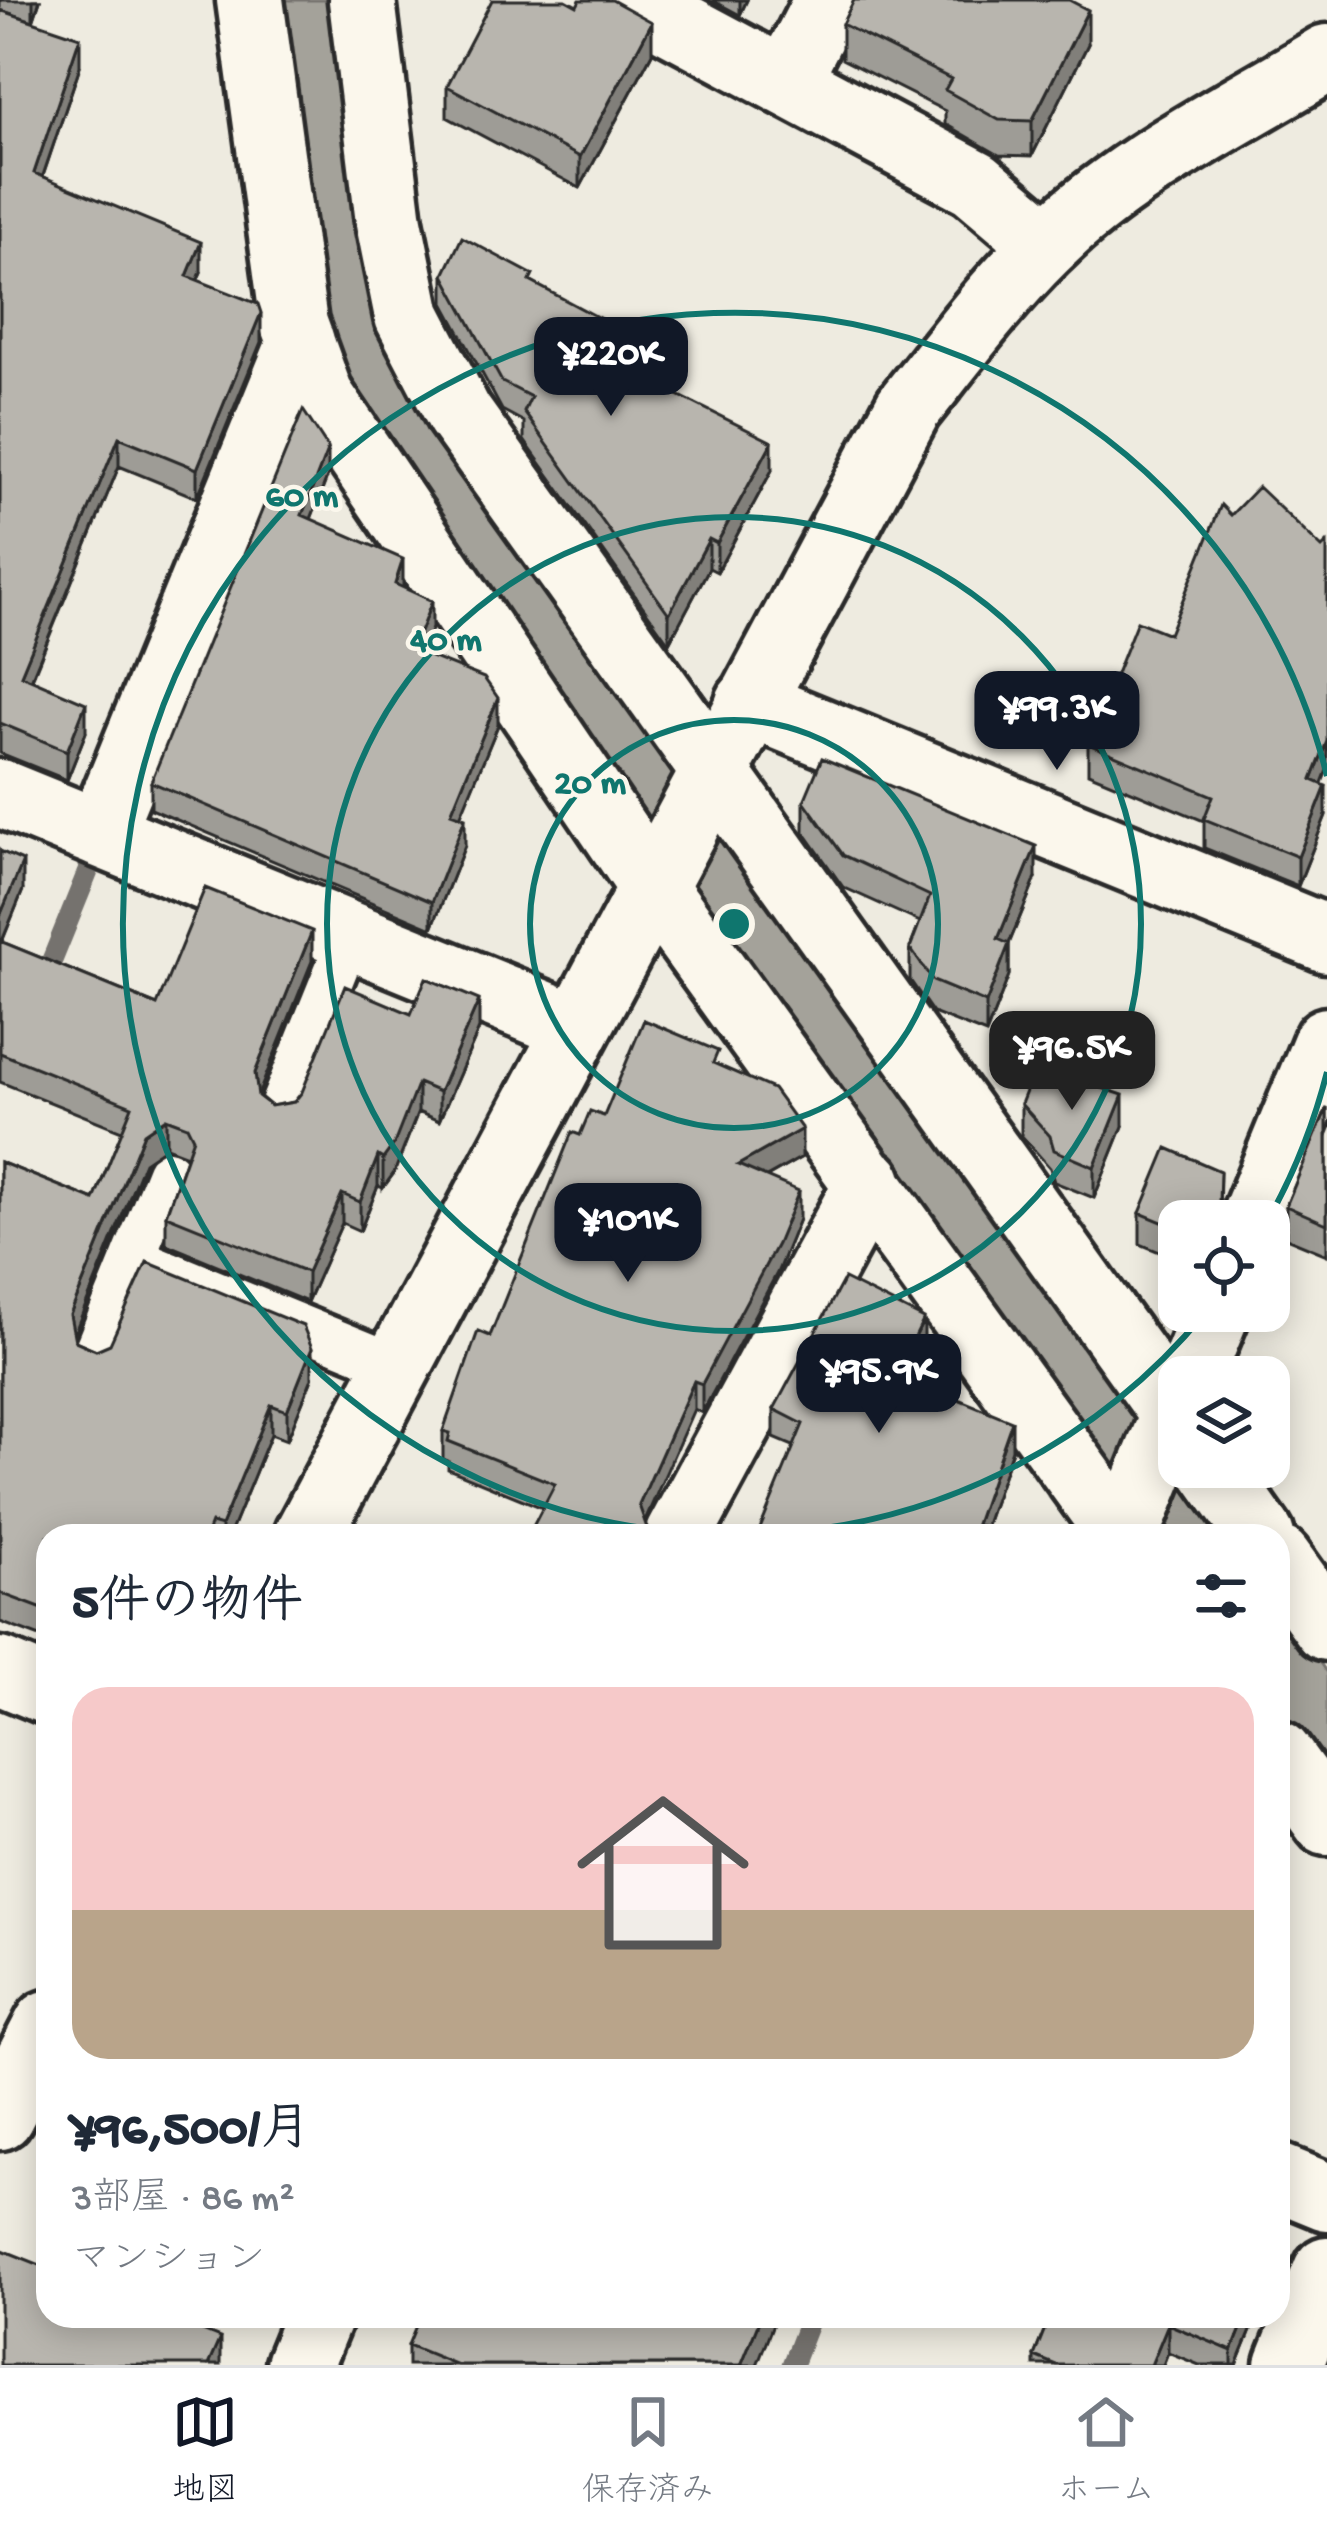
<!DOCTYPE html>
<html lang="ja">
<meta charset="utf-8">
<style>
:root{--surface:#fff;--page:#f6f6f7;--text:#1f2937;--muted:#747a83;--line:#e0e1e3;--accent:#111827}
body{margin:0;font-family:"Gochi Hand","Klee One",sans-serif;background:var(--page);color:var(--text);height:100vh;display:flex;flex-direction:column;font-size:45px;white-space:nowrap}
*{box-sizing:border-box;margin:0}
p{font-size:39px;color:var(--muted)}
.icon{flex:none;width:66px;height:66px;fill:none;stroke:currentColor;stroke-width:2;stroke-linecap:round;stroke-linejoin:round}
.map{position:relative;flex:1;overflow:hidden}
.panel{position:absolute;left:36px;top:1524px;width:1254px;height:804px;display:flex;flex-direction:column;background:var(--surface);border-radius:36px;box-shadow:0 6px 30px #0003}
.panel>*{flex:none}
.buttons{position:absolute;left:1158px;top:1200px;display:grid;gap:24px}
.buttons a{display:grid;place-items:center;width:132px;height:132px;border-radius:24px;background:var(--surface);box-shadow:0 6px 30px #0003;font-size:60px}
.price{position:absolute;translate:-50% -102px;padding:0 27px;border-radius:24px;background:var(--accent);color:#fff;font-size:39px;line-height:78px;filter:drop-shadow(0 3px 6px #0008)}
.price::after{content:'';position:absolute;left:50%;top:72px;width:36px;height:27px;margin-left:-18px;background:inherit;clip-path:polygon(0 0,100% 0,50% 100%)}
.price.active{background:#222;color:#fff}
ul{padding:0;list-style:none}
li{display:grid;align-content:center;gap:24px;height:636px;padding:0 36px}
li+li{border-top:3px solid var(--line)}
li span{display:grid;place-items:center;height:372px;border-radius:36px;color:#555}
li>.icon{margin-inline-start:auto}
span .icon{width:216px;height:216px;fill:#fffc;stroke-width:1}
li b{font-size:51px}
h2{display:flex;justify-content:space-between;align-items:center;height:144px;padding:0 36px;font-size:51px}
.menu{display:flex;justify-content:space-around;align-items:center;height:168px;border-top:3px solid var(--line);background:var(--surface);font-size:33px;color:var(--muted)}
.menu a{display:grid;justify-items:center;gap:6px}
.menu .active{color:var(--accent)}
.map>svg:first-child{display:block}
.water{fill:#a4a29a;stroke:#74726e;stroke-width:3}
.lines{fill:none;stroke-linecap:round;stroke-linejoin:round}
.stream{stroke:#74726e;stroke-width:21}
.lane-casing{stroke:#2b2b2b;stroke-width:51}
.street-casing{stroke:#2b2b2b;stroke-width:75}
.secondary-casing{stroke:#2b2b2b;stroke-width:75}
.lane{stroke:#fbf7ec;stroke-width:42}
.street{stroke:#fbf7ec;stroke-width:66}
.secondary{stroke:#fbf7ec;stroke-width:66}
.wall{fill:#9e9c96;stroke:#2b2b2b;stroke-width:3}
.shaded-wall{fill:#817f7a;stroke:#2b2b2b;stroke-width:3}
.building{fill:#b8b5ae;stroke:#2b2b2b;stroke-width:3}
.ring{fill:none;stroke:#0f766e;stroke-width:6}
.centre{fill:#0f766e;stroke:#fbf7ec;stroke-width:6}
.ring-label{font-size:36px;text-anchor:middle;font-weight:bold;fill:#0f766e;stroke:#fbf7ec;stroke-width:9;stroke-linejoin:round;paint-order:stroke}
</style>
<div class="map">
<svg width="1327" height="2365" viewBox="0 0 1327 2365">
<rect width="100%" height="100%" fill="#eeebe0"/>
<filter id="ink" filterUnits="userSpaceOnUse"><feTurbulence type="fractalNoise" baseFrequency=".00833" numOctaves="2"/><feDisplacementMap in="SourceGraphic" scale="24" xChannelSelector="R" yChannelSelector="G"/><feConvolveMatrix kernelMatrix="1 2 1 2 8 2 1 2 1" color-interpolation-filters="sRGB"/></filter>
<g filter="url(#ink)">
<!-- water -->
<path class="water" d="M275,0h67l27,228 861,1308h-75l-609,-835 -221,-353z
M1278,1604l49,69v103l-49,-68z"/>
<g class="lines">
<!-- stream -->
<path class="stream" d="M42,985l47,-116
M792,2365l19,-49"/>
<!-- lane casing -->
<g class="lane-casing">
<path id="lane" d="M279,1111l71,-176
M133,1258l264,108
M94,1354l74,-182"/>
</g>
<!-- street casing -->
<g class="street-casing">
<path id="street" d="M250,0l44,324 26,72 332,490 470,650
M362,0l27,222 19,94 51,98 720,1007
M632,0l343,183 72,61
M786,82l42,-82
M749,703l578,236
M0,793l577,235
M100,834l201,-492
M1253,1221l74,-180
M1190,1377l27,-66
M1212,1467l49,69
M678,1536l191,-354
M1125,1536l54,-133
M1278,1559l49,68
M0,1671l48,20
M1278,1754l49,68
M1278,2177l49,20
M299,2365l20,-49
M1289,2365l38,-95"/>
</g>
<!-- secondary casing -->
<g class="secondary-casing">
<path id="secondary" d="M307,1536l601,-1128c44,-55 86,-112 137,-162 79,-78 187,-130 282,-188
M0,2116l48,-92"/>
</g>
<!-- lane -->
<use href="#lane" class="lane"/>
<!-- street -->
<use href="#street" class="street"/>
<!-- secondary -->
<use href="#secondary" class="secondary"/>
</g>
<!-- wall -->
<path class="wall" d="M0,0h40l-7,21 -33,-11z
M712,0h35l-7,15z
M0,10l80,56 -37,110 158,96 -4,8 64,62 -64,156 -78,-32 -87,213 54,53 -19,48 -67,-27z
M842,24l246,20 -56,112 -33,-1 -54,-31v-13l-103,-52z
M652,53l-72,135 -133,-71v-31z
M444,275l89,8 137,101 -3,5 105,81 -55,102 -8,-4 -40,75 -145,-203v-18l-22,-12 -58,-107z
M328,475l-17,44 92,68 29,41 -10,25 76,72 -38,91 5,29 -33,83 -281,-119v-27z
M1169,634l153,150 4,31 -28,71 -94,-38v-27l-116,-48v-29z
M804,801l232,77 -27,66v31l-23,59 -53,-21 -23,-33v-32l10,-26 -77,-35 -39,-55z
M0,851l23,39 -21,52 155,63 155,-44 -54,134 13,11 23,-4 117,-88 68,15 -40,92 -21,-9 -24,61 -11,15 -5,-2 -18,45 -18,-8 -35,79 -141,-58v-29l21,-60 -21,-8 -22,15 -70,174 1,5 21,9 216,28 -25,62 -16,-6 -42,102h-181v104l-48,-18v-460l94,38 28,-69 -122,-49z
M718,1065l84,92 -35,20 32,42 -22,54 -75,140 -8,-4 -151,99 -95,-39v-8l-5,-2v-28l47,-95 90,-201 24,-19z
M1021,1104l102,22 -29,72 -40,-16 -4,-14 -29,-33z
M1327,1108v147l-41,-17v-32z
M1220,1202l-41,19v39l-39,-16v-31z
M924,1348l-15,31 103,71 -27,77 -211,-89v-29z
M1050,2316h207l-20,49h-38l-31,-13 -5,13h-129v-9z
M408,2345l349,20h-349z"/>
<!-- shaded-wall -->
<path class="shaded-wall" d="M33,0h7l-7,21z
M740,0h7l-7,15z
M1088,10v34l-56,112v-35z
M652,22v31l-72,135v-31z
M80,37v29l-46,136v-29z
M201,242v30l-14,33v-29z
M261,313v29l-64,156v-29z
M670,356v28l-14,28v-28z
M119,437v29l-98,238v-29z
M772,442v28l-55,102v-29z
M328,448v27l-26,67v-27z
M709,539v29l-40,75v-29z
M403,559v27l-8,24v-26z
M432,601v27l-19,48v-26z
M498,698v27l-47,114v-26z
M86,703v29l-19,48v-29z
M1327,741v29l-15,39v-29z
M1326,786v29l-28,71v-29z
M465,818v27l-33,83v-26z
M1036,846v32l-38,92v-31z
M23,861v29l-23,56v-30z
M312,931v30l-57,142v-30z
M1009,944v31l-23,59v-31z
M479,1000v29l-40,92v-29z
M418,1083v29l-24,61 -11,15v-29z
M1123,1095v31l-29,72v-31z
M166,1118v29l-22,15 -74,182v-29l74,-182z
M802,1129v28l-64,36v-28z
M378,1156v30l-18,45v-29z
M1220,1171l-1,50h-8z
M799,1191v28l-22,54 -75,140v-29z
M342,1194v29l-35,79v-30z
M924,1319v29l-27,55v-29z
M312,1348v30l-25,62v-29z
M694,1381v28l-55,125v-29z
M271,1405v29l-42,102h-8v-10z
M1012,1421v29l-30,86 -6,-12z
M1283,2223v28l-5,11v-27z
M761,2316h15l-19,49h-16z
M1246,2316h11l-20,49h-5v-14z
M1168,2324v28l-5,13h-12z
M220,2338v27h-12z"/>
<!-- building -->
<path class="building" d="M492,0h74l11,6 3,-6h32l40,22 -72,135 -133,-71z
M854,0h215l19,10 -56,111 -33,-1 -54,-30 6,-11 -109,-55z
M0,10l80,27 -46,136 167,69 -14,34 71,28 3,9 -64,156 -78,-32 -98,238 65,28 -19,48 -67,-28z
M462,237l71,38 -3,6 140,75 -14,28 116,58 -55,101 -8,-4 -40,75 -145,-202 7,-15 -29,-15 -58,-107z
M303,410l25,38 -26,67 101,44 -8,25 37,17 -19,49 71,28 14,20 -47,115 14,5 -33,84 -281,-120z
M1258,487l64,61 5,-5v198l-15,39 14,6 -28,71 -94,-38 9,-23 -125,-52 49,-123 32,13 52,-129 10,10z
M822,758l214,88 -38,93 11,5 -23,59 -53,-22 -23,-33 20,-52 -87,-41 -39,-54z
M0,851l23,10 -23,55z
M205,888l107,43 -57,142 3,23 13,10 23,-4 8,-10 43,-106 66,28 15,-36 53,22 -40,92 -21,-9 -24,61 -11,15 -5,-3 -18,46 -18,-8 -35,78 -141,-57 27,-77 -6,-12 -21,-8 -22,15 -74,182 5,26 21,9 14,-6 37,-82 156,64 9,22 -25,63 -16,-6 -50,121 -10,-3 -5,13h-158v75l-48,-18v-431l94,38 38,-94 -132,-53v-112l157,64z
M644,1020l74,31 -5,12 60,26 29,40 -64,36 61,26 -22,53 -75,140 -8,-3 -55,124 8,23 9,8h-128l27,-52 -107,-43 2,-8 -7,-2 35,-100 12,5 82,-204 8,3 10,-24 14,5z
M1036,1066l87,29 -29,72 -40,-17 -4,-14 -29,-32z
M1327,1108v116l-41,-18z
M1167,1148l53,23 -1,31 -8,19h-32v8l-39,-16z
M844,1279l80,40 -27,55 115,47 -36,103 30,12h-249l46,-112 -29,-15z
M0,2249l48,19v48h118l54,22 -12,27h-208z
M420,2316h341l-20,49h-284l-49,-20z
M1050,2316h196l-14,35 -64,-27 -17,41h-95l-22,-9z"/>
</g>
<!-- distance rings -->
<g class="ring">
<circle cx="734" cy="924" r="204"/>
<circle cx="734" cy="924" r="407"/>
<path d="M1327 1072A611 611 0 0 1 1268 1220M1205 1313A611 611 0 1 1 1327 776"/>
</g>
<circle cx="734" cy="924" r="18" class="centre"/>
<g class="ring-label">
<text x="302" y="505">60 m</text>
<text x="446" y="649">40 m</text>
<text x="590" y="792">20 m</text>
</g>
</svg>
<div class="buttons">
<a><svg class="icon" aria-label="locate" viewBox="0 0 24 24"><circle cx="12" cy="12" r="6"/><path d="M12 2v4M12 18v4M2 12h4M18 12h4"/></svg></a>
<a><svg class="icon" aria-label="layers" viewBox="0 0 24 24"><path d="M12 4l9 5-9 5-9-5zM3 14l9 5 9-5"/></svg></a>
</div>
<b class="price" style="left:611px;top:419px">¥220K</b>
<b class="price" style="left:1057px;top:773px">¥99.3K</b>
<b class="price active" style="left:1072px;top:1113px">¥96.5K</b>
<b class="price" style="left:628px;top:1285px">¥101K</b>
<b class="price" style="left:879px;top:1436px">¥95.9K</b>
<section class="panel">
<h2>5件の物件<svg class="icon" aria-label="filters" viewBox="0 0 24 24"><path d="M4 7h16M4 17h16"/><circle cx="9" cy="7" r="2"/><circle cx="15" cy="17" r="2"/></svg></h2>
<ul>
<li><span style="background:linear-gradient(#f6c9c9 60%,#b9a48a 0)"><svg class="icon" aria-label="home" viewBox="0 0 24 24"><path d="M3 11l9-7 9 7M6 9v11h12V9"/></svg></span><div><b>¥96,500/月</b><p>3部屋 · 86 m²</p><p>マンション</p></div></li>
</ul>
</section>
</div>
<nav class="menu">
<a class="active"><svg class="icon" aria-label="map" viewBox="0 0 24 24"><path d="M3 6l6-2 6 2 6-2v14l-6 2-6-2-6 2zM9 4v14M15 6v14"/></svg>地図</a>
<a><svg class="icon" aria-label="saved" viewBox="0 0 24 24"><path d="M7 4h10v16l-5-4-5 4z"/></svg>保存済み</a>
<a><svg class="icon" aria-label="home" viewBox="0 0 24 24"><path d="M3 11l9-7 9 7M6 9v11h12V9"/></svg>ホーム</a>
</nav>
